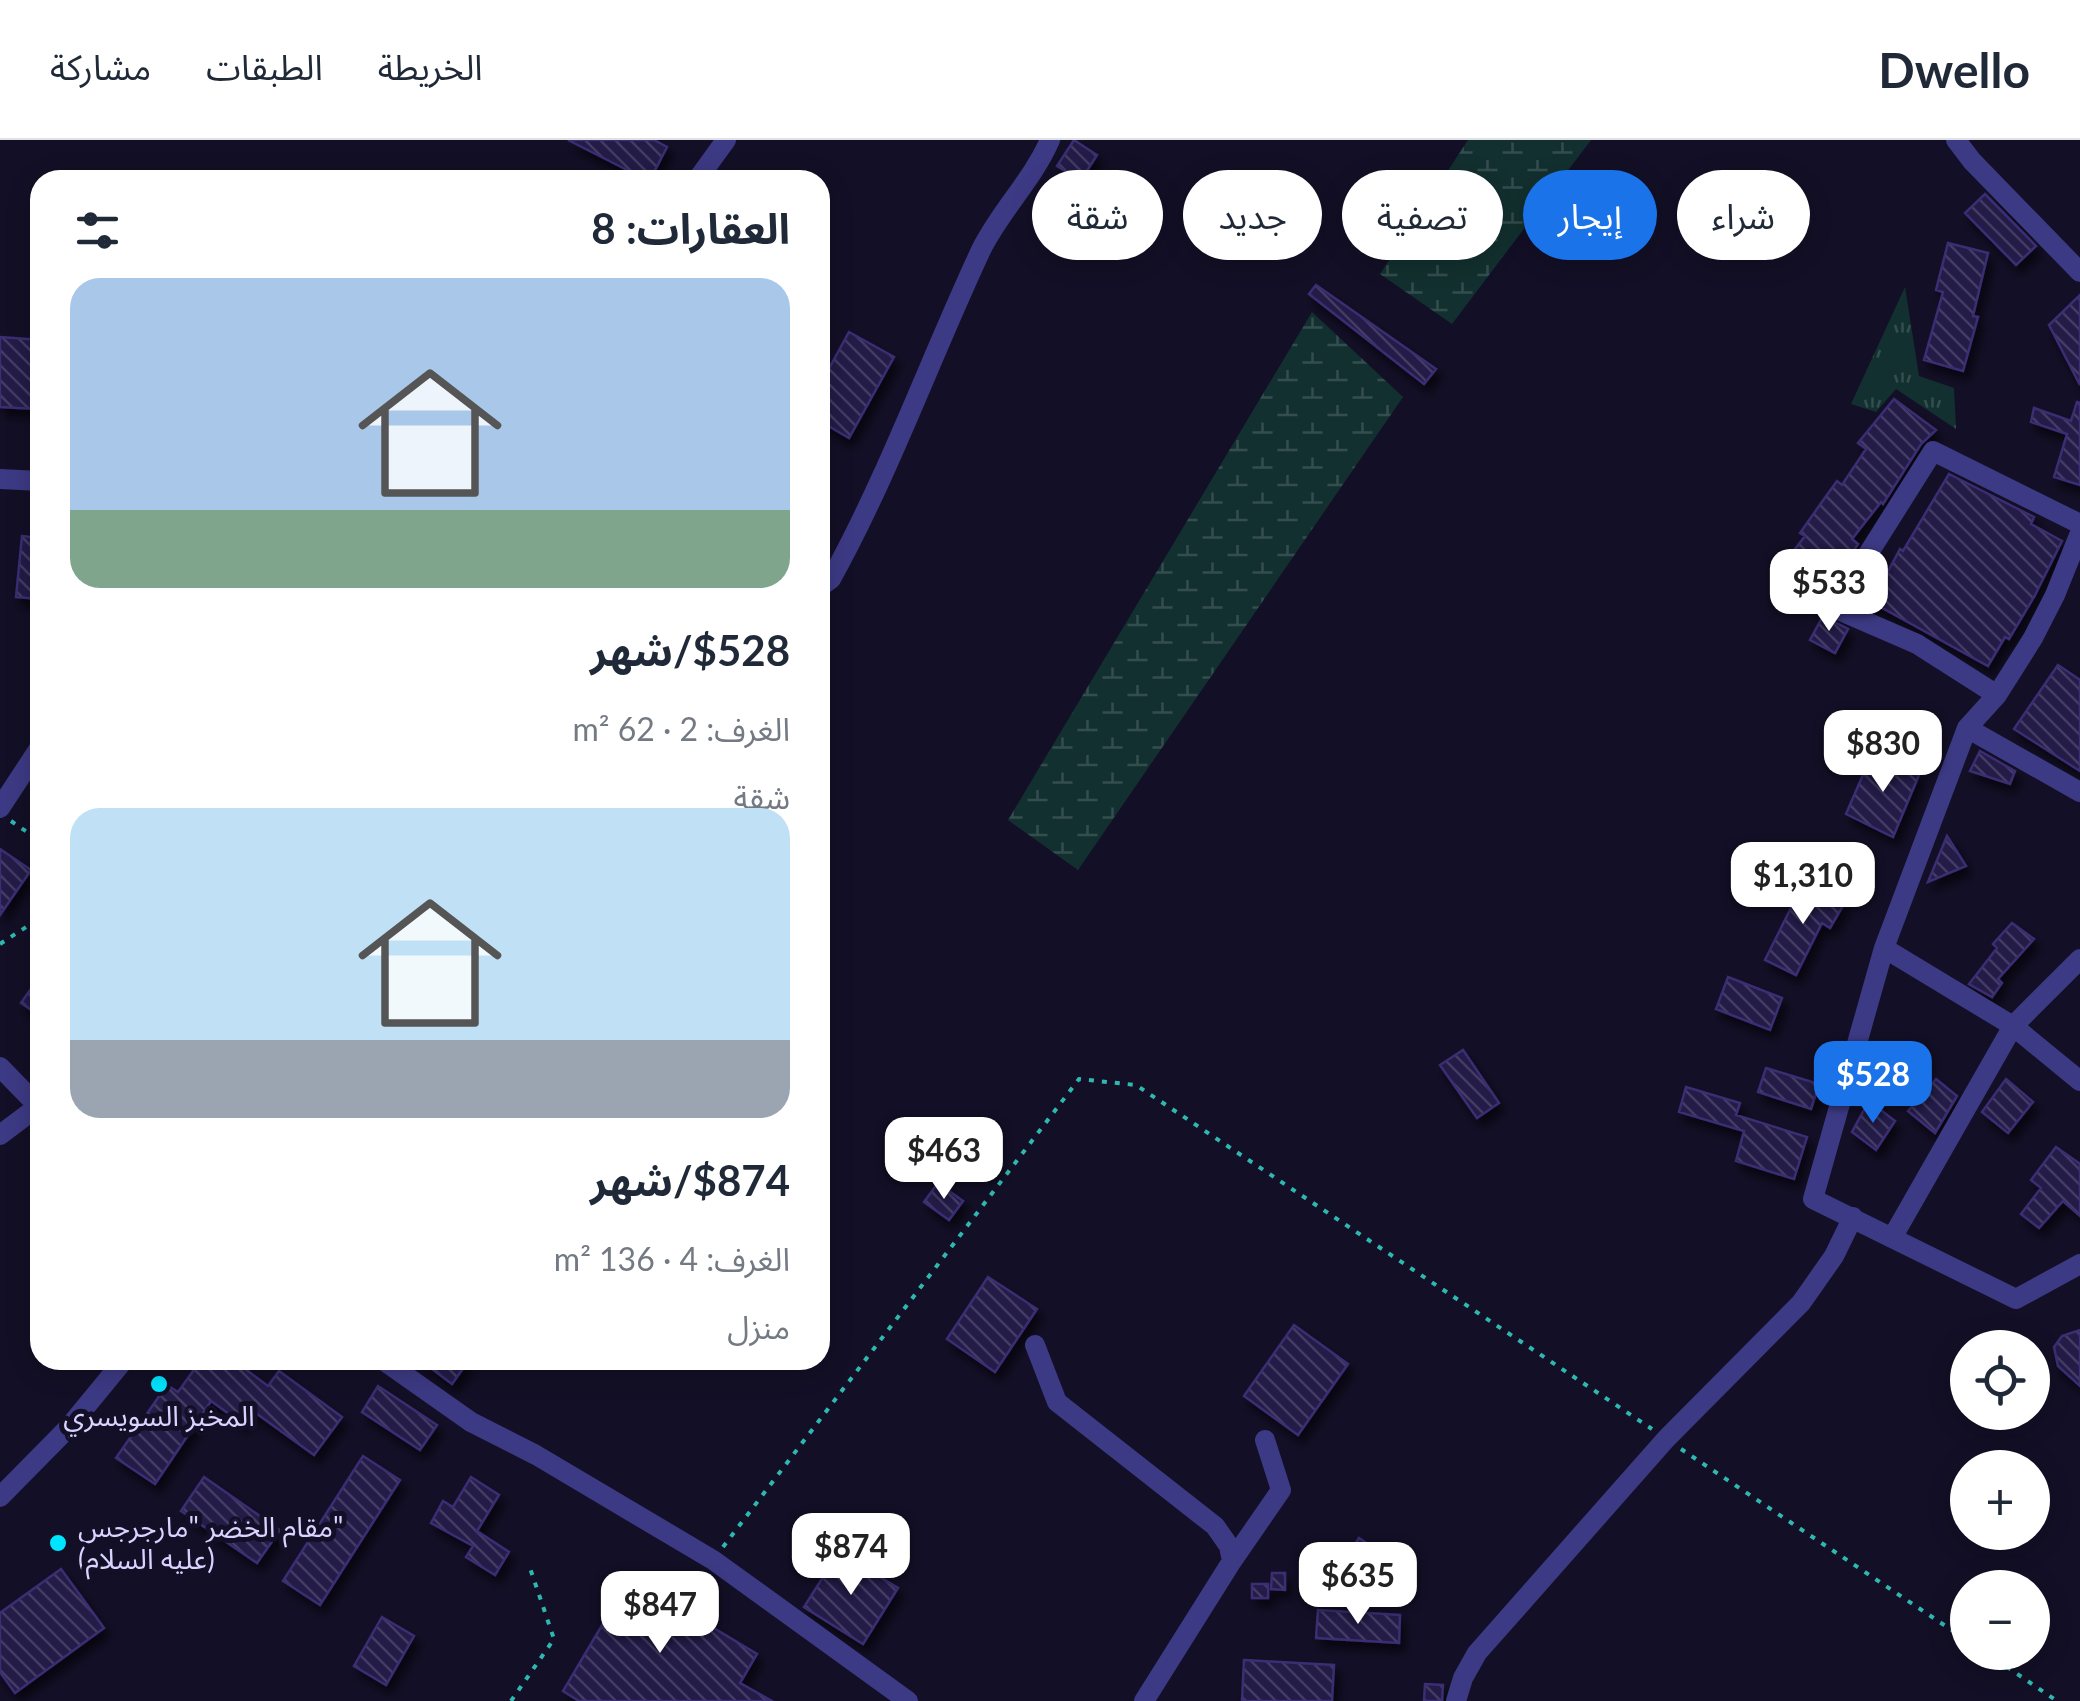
<!DOCTYPE html>
<html lang="ar">
<meta charset="utf-8">
<style>
:root{--surface:#fff;--page:#f6f6f7;--text:#1f2937;--muted:#747a83;--line:#e0e1e3;--accent:#1a73e8}
body{margin:0;font-family:Lato,"Noto Sans Arabic",sans-serif;background:var(--page);color:var(--text);direction:rtl;height:100vh;display:flex;flex-direction:column;font-size:38px;white-space:nowrap}
*{box-sizing:border-box;margin:0}
p{font-size:32px;color:var(--muted)}
.icon{flex:none;width:55px;height:55px;fill:none;stroke:currentColor;stroke-width:2;stroke-linecap:round;stroke-linejoin:round}
.map{position:relative;flex:1;overflow:hidden;direction:ltr}
.sheet{position:absolute;left:30px;top:30px;width:800px;height:1200px;display:flex;flex-direction:column;background:var(--surface);border-radius:30px;box-shadow:0 5px 25px #0003;direction:rtl}
.sheet>*{flex:none}
.hud{position:absolute;left:860px;top:30px;width:950px;height:90px;direction:rtl;display:flex;gap:20px}
.tools{position:absolute;left:1950px;top:1190px;display:grid;gap:20px}
.tools a{display:grid;place-items:center;width:100px;height:100px;border-radius:50%;background:var(--surface);box-shadow:0 5px 25px #0003;font-size:50px}
.price{position:absolute;translate:-50% -85px;padding:0 22px;border-radius:20px;background:#fff;color:#222;font-size:32px;line-height:65px;filter:drop-shadow(0 2px 5px #0008)}
.price::after{content:'';position:absolute;left:50%;top:60px;width:30px;height:22px;margin-left:-15px;background:inherit;clip-path:polygon(0 0,100% 0,50% 100%)}
.price.selected{background:var(--accent);color:#fff}
ul{padding:0;list-style:none}
li{display:grid;align-content:center;gap:20px;height:530px;padding:0 40px}
li span{display:grid;place-items:center;height:310px;border-radius:30px;color:#555}
li>.icon{margin-inline-start:auto}
span .icon{width:180px;height:180px;fill:#fffc;stroke-width:1}
li b{font-size:42px}
h2{display:flex;justify-content:space-between;align-items:center;height:120px;padding:0 40px;font-size:42px}
.chip{padding:0 35px;border-radius:45px;background:var(--surface);box-shadow:0 5px 25px #0003;font-size:35px;line-height:90px}
.chip.selected{background:var(--accent);color:#fff}
header{display:flex;align-items:center;gap:60px;box-sizing:border-box;height:140px;padding:0 50px;background:var(--surface);border-bottom:2px solid var(--line)}
header strong{font-size:48px}
nav{display:flex;gap:55px;margin-inline-start:auto;font-size:35px}
.map>svg:first-child{display:block}
.grass{fill:url(#grass-tufts)}
.wetland{fill:url(#wetland-marsh)}
.building{fill:url(#building-back-hatch);stroke:#3b2d73;stroke-width:2.5;filter:url(#shadow)}
.lines{fill:none;stroke-linecap:round;stroke-linejoin:round}
.path{stroke:#2fb8b0;stroke-width:4;stroke-dasharray:5 8;stroke-linecap:butt}
.minor{stroke:#3d3a85;stroke-width:20}
.poi-dot{fill:#00e5ff;stroke:#130f26;stroke-width:4}
.labels{text-anchor:middle;stroke-width:10;stroke-linejoin:round;paint-order:stroke}
.poi-label{font-size:28px;fill:#d9d4ff;stroke:#130f26}
</style>
<header>
<strong>Dwello</strong>
<nav><a>الخريطة</a><a>الطبقات</a><a>مشاركة</a></nav>
</header>
<div class="map">
<svg width="2080" height="1561" viewBox="0 0 2080 1561">
<defs>
<pattern id="grass-tufts" width="24" height="20" patternUnits="userSpaceOnUse" patternTransform="scale(2.5)"><rect width="24" height="20" fill="#12302f"/><path d="M3 7l-1-3M5 7V3M7 7l1-3M15 17l-1-3M17 17v-4M19 17l1-3" fill="none" stroke="#344d4e"/></pattern>
<pattern id="wetland-marsh" width="20" height="14" patternUnits="userSpaceOnUse" patternTransform="scale(2.5)"><rect width="20" height="14" fill="#12302f"/><path d="M1 5h8M5 5V1M11 12h8M15 12V8" fill="none" stroke="#344d4e"/></pattern>
<pattern id="building-back-hatch" width="6" height="6" patternUnits="userSpaceOnUse" patternTransform="scale(2.5)"><rect width="6" height="6" fill="#241b47"/><path d="M-1 5l2 2M0 0l6 6M5-1l2 2" fill="none" stroke="#433b63"/></pattern>
<filter id="shadow"><feDropShadow dx="5" dy="8" stdDeviation="5" flood-color="#0009"/></filter>
</defs>
<rect width="100%" height="100%" fill="#130f26"/>
<!-- grass -->
<path class="grass" d="M1905,147l14,89 35,12 2,41 -60,-40 -20,23 -25,-8z"/>
<!-- wetland -->
<path class="wetland" d="M1468,0h123l-139,184 -72,-50z
M1312,172l91,85 -325,473 -70,-50z"/>
<!-- building -->
<path class="building" d="M568,0h86l13,7 -17,33h-3z
M1074,0l23,15 -16,25 -24,-14z
M1985,54l51,52 -20,19 -51,-52z
M1948,103l40,10 -15,63 5,1 -15,54 -39,-11 19,-68 -7,-2z
M1316,145l120,84 -12,15 -115,-90z
M2080,155v90l-31,-60z
M849,192l45,25 -45,81 -29,-17v-36z
M0,197l40,3 -3,69 -37,-2z
M1894,259l42,31 -15,14 -38,60 -2,-2 -29,37 6,5 -32,48 -40,-31 19,-25 -5,-3 24,-34 13,-18 5,4 24,-36 -8,-6z
M2077,262l3,1v82l-26,-8 13,-43 -36,-12 3,-14 37,13z
M1949,334l85,43 -3,7 31,17 -28,56 -25,42 -4,-2 -17,29 -122,-67 14,-25 5,3 15,-28 3,2z
M22,396l18,2v61l-24,-2z
M1823,476l25,13 -13,24 -25,-13z
M2058,525l22,15v91l-66,-42z
M1980,611l35,20 -5,13 -40,-13z
M1872,614l47,21 -26,62 -47,-23z
M1947,696l19,30 -38,16z
M0,709l31,21 -31,45z
M1804,742l40,22 -14,24 -8,-5 -26,52 -31,-15z
M2012,783l22,16 -36,40 4,4 -10,14 -23,-13 28,-36 -4,-4z
M40,836v40l-19,-13z
M1728,837l54,21 -12,32 -54,-21z
M1463,910l36,53 -22,15 -37,-53z
M1766,928l53,16 -8,25 -53,-17z
M1936,939l21,17 -22,37 -27,-22z
M2006,939l27,23 -25,31 -26,-21z
M1686,947l54,16 -4,12 71,22 -13,42 -58,-18 8,-30 -65,-19z
M1869,961l26,20 -19,29 -24,-18z
M2056,1007l24,17v52l-17,-15 -24,27 -18,-14 20,-26 -10,-8z
M938,1043l25,18 -14,19 -25,-18z
M988,1137l49,32 -42,63 -48,-33z
M1294,1185l54,39 -50,71 -54,-39z
M2080,1190v56l-22,-20 -4,-19 8,-11z
M201,1220h32l35,26 11,-15 63,46 -28,38 -61,-44 -10,13 -32,-23 -56,83 -39,-26 51,-73 11,7z
M420,1220h49l-17,24z
M378,1246l59,39 -17,25 -58,-38z
M363,1316l37,24 -80,125 -37,-24z
M204,1337l76,53 -23,33 -76,-52z
M471,1337l28,18 -22,36 32,21 -14,23 -29,-18 7,-11 -42,-23 12,-22 10,6z
M1359,1398l26,17 -8,11 -25,-17z
M839,1412l59,36 -35,56 -59,-37z
M61,1429l43,59 -89,65 -15,-21v-59z
M1272,1433h13v17l-14,-1z
M630,1438l127,76 -17,29 32,18h-193l-16,-10z
M1252,1444h16v14h-16z
M1318,1470l82,5 -1,28 -83,-5z
M382,1477l32,19 -28,49 -32,-19z
M1244,1520l90,5 -2,36h-90z
M1425,1544l18,1 -1,16h-18z"/>
<g class="lines">
<!-- path -->
<path class="path" d="M11,681l29,20
M0,804l40,-26
M1681,1309l287,192
M723,1407l356,-468 57,6 516,344
M1985,1512l72,49
M511,1561l43,-62 -24,-71"/>
<!-- minor -->
<path class="minor" d="M1956,0l16,21 108,111
M697,40l29,-40
M0,339l40,2
M2080,393l-25,62 -22,43 -36,57 -30,33 -83,220 -71,251 203,100 64,-35
M820,447l11,-8c58,-105 99,-220 150,-329 19,-39 51,-69 69,-110
M1997,555l-80,-51 -83,-36 99,-157 147,73
M1967,588l113,64
M0,668l40,-61
M1884,808l129,78 67,55
M0,927l40,41
M0,995l40,-30
M1892,1098l121,-212 67,-67
M1035,1205l22,57 158,124 14,20 3,15 -88,140
M383,1220l88,62 65,33 177,105 195,141
M0,1357l69,-70 55,-67
M1232,1421l49,-71 -16,-50
M1456,1561l7,-23 14,-25 189,-214 135,-136 33,-47 19,-39"/>
</g>
<!-- markers -->
<g class="poi-dot">
<circle cx="159" cy="1244" r="10"/>
<circle cx="58" cy="1403" r="10"/>
</g>
<g class="labels">
<!-- poi labels -->
<g class="poi-label">
<text x="159" y="1286">المخبز السويسري</text>
<text x="78" y="1397" text-anchor="start">مقام الخضر "مارجرجس"<tspan x="78" dy="32">(عليه السلام)</tspan></text>
</g>
</g>
</svg>
<div class="tools">
<a><svg class="icon" aria-label="locate" viewBox="0 0 24 24"><circle cx="12" cy="12" r="6"/><path d="M12 2v4M12 18v4M2 12h4M18 12h4"/></svg></a>
<a>+</a>
<a>−</a>
</div>
<b class="price" style="left:1829px;top:494px">$533</b>
<b class="price" style="left:1883px;top:655px">$830</b>
<b class="price" style="left:1803px;top:787px">$1,310</b>
<b class="price selected" style="left:1873px;top:986px">$528</b>
<b class="price" style="left:944px;top:1062px">$463</b>
<b class="price" style="left:851px;top:1458px">$874</b>
<b class="price" style="left:1358px;top:1487px">$635</b>
<b class="price" style="left:660px;top:1516px">$847</b>
<div class="hud">
<a class="chip">شراء</a>
<a class="chip selected">إيجار</a>
<a class="chip">تصفية</a>
<a class="chip">جديد</a>
<a class="chip">شقة</a>
</div>
<section class="sheet">
<h2>العقارات: 8<svg class="icon" aria-label="filters" viewBox="0 0 24 24"><path d="M4 7h16M4 17h16"/><circle cx="9" cy="7" r="2"/><circle cx="15" cy="17" r="2"/></svg></h2>
<ul>
<li><span style="background:linear-gradient(#a9c7e8 75%,#7fa58c 0)"><svg class="icon" aria-label="home" viewBox="0 0 24 24"><path d="M3 11l9-7 9 7M6 9v11h12V9"/></svg></span><div><b>$528/شهر</b><p>الغرف: 2 · 62 m²</p><p>شقة</p></div></li>
<li><span style="background:linear-gradient(#bfe0f5 75%,#9aa5b1 0)"><svg class="icon" aria-label="home" viewBox="0 0 24 24"><path d="M3 11l9-7 9 7M6 9v11h12V9"/></svg></span><div><b>$874/شهر</b><p>الغرف: 4 · 136 m²</p><p>منزل</p></div></li>
</ul>
</section>
</div>
